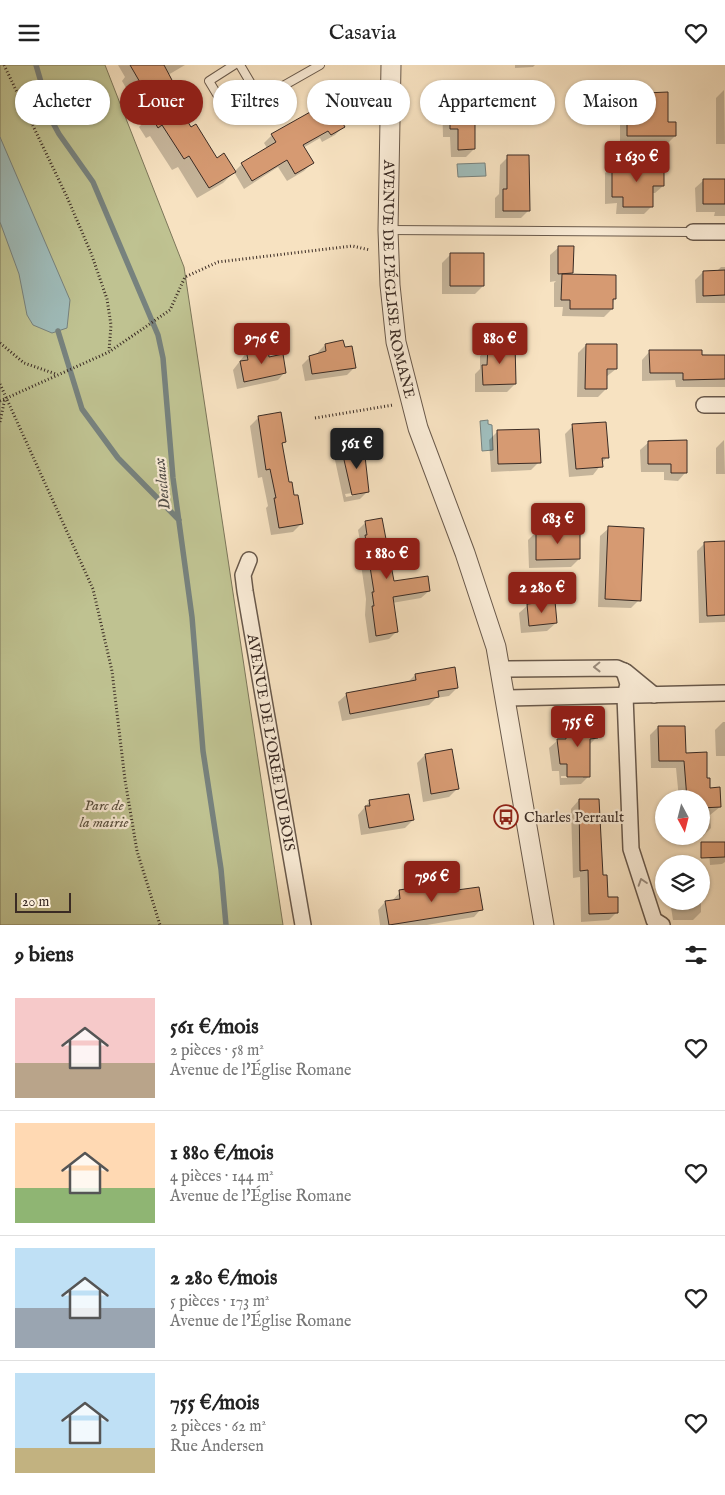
<!DOCTYPE html>
<html lang="fr">
<meta charset="utf-8">
<style>
:root{--surface:#fff;--page:#f2f2f2;--text:#222;--muted:#767676;--line:#e0e0e0;--accent:#8f2418}
body{margin:0;font-family:"IM FELL English",serif;background:var(--page);color:var(--text);height:100vh;display:flex;flex-direction:column;font-size:19px;white-space:nowrap}
*{box-sizing:border-box;margin:0}
p{font-size:16px;color:var(--muted)}
.icon{flex:none;width:28px;height:28px;fill:none;stroke:currentColor;stroke-width:2;stroke-linecap:round;stroke-linejoin:round}
.map{position:relative;height:860px;overflow:hidden}
.panel{display:flex;flex-direction:column;background:var(--surface);flex:1}
.panel>*{flex:none}
.banner{position:absolute;left:15px;top:15px;width:695px;height:45px;display:flex;gap:10px}
.needle{width:32px;rotate:173deg}
.buttons{position:absolute;left:655px;top:725px;display:grid;gap:10px}
.buttons a{display:grid;place-items:center;width:55px;height:55px;border-radius:50%;background:var(--surface);box-shadow:0 1px 4px #0004;font-size:25px}
.scale{position:absolute;left:15px;bottom:12px;width:56px;box-sizing:border-box;padding-left:5px;border:2px solid #3a2b24;border-top:0;font-size:14px;line-height:18px;white-space:nowrap;color:#3a2b24;-webkit-text-stroke:4px #faecd7;paint-order:stroke}
.price{position:absolute;translate:-50% -42px;padding:0 11px;border-radius:5px;background:var(--accent);color:#fff;font-size:16px;line-height:32px;filter:drop-shadow(0 1px 2px #0008)}
.price::after{content:'';position:absolute;left:50%;top:30px;width:15px;height:11px;margin-left:-8px;background:inherit;clip-path:polygon(0 0,100% 0,50% 100%)}
.price.active{background:#222;color:#fff}
ul{padding:0;list-style:none}
li{display:flex;align-items:center;gap:15px;height:125px;padding:0 15px}
li+li{border-top:1px solid var(--line)}
li span{display:grid;place-items:center;flex:none;width:140px;height:100px;border-radius:0px;color:#555}
li>.icon{margin-inline-start:auto}
span .icon{width:60px;height:60px;fill:#fffc;stroke-width:1}
li b{font-size:21px}
h2{display:flex;justify-content:space-between;align-items:center;height:60px;padding:0 15px;font-size:21px}
.chip{padding:0 18px;border-radius:22px;background:var(--surface);box-shadow:0 1px 4px #0004;font-size:18px;line-height:45px}
.chip.active{background:var(--accent);color:#fff}
header{display:flex;justify-content:space-between;align-items:center;height:65px;padding:0 15px;background:var(--surface);font-size:22px;font-weight:600}
.map>svg:first-child{display:block}
.green{fill:#bfc291;stroke:#7c765a}
.water{fill:#9fbcba;stroke:#77827e}
.shadow{fill:#0003;fill-rule:evenodd}
.lines{fill:none;stroke-linecap:round;stroke-linejoin:round}
.stream{stroke:#77827e;stroke-width:5.5}
.building{fill:#d69a72;stroke:#3a2b24}
.service-casing{stroke:#69594b;stroke-width:10}
.minor-casing{stroke:#69594b;stroke-width:18}
.tertiary-casing{stroke:#69594b;stroke-width:21}
.path{stroke:#3a2b24;stroke-width:3;stroke-dasharray:1 2.5;stroke-linecap:butt}
.service{stroke:#faecd7;stroke-width:8}
.minor{stroke:#faecd7;stroke-width:15}
.tertiary{stroke:#faecd7;stroke-width:19}
.oneway{stroke:#9a8c7e}
.labels{text-anchor:middle;stroke-width:4.5;stroke-linejoin:round;paint-order:stroke}
.street-label{font-size:15px;fill:#3a2b24;stroke:#faecd7}
.park-label{font-size:15px;font-style:italic;fill:#5b513f;stroke:#faecd7}
.poi-label{font-size:15px;fill:#3a2b24;stroke:#faecd7;text-anchor:start}
.water-label{font-size:16px;font-style:italic;fill:#534f4a;stroke:#faecd7}
</style>
<header><svg class="icon" aria-label="menu" viewBox="0 0 24 24"><path d="M4 6h16M4 12h16M4 18h16"/></svg>Casavia<svg class="icon" aria-label="heart" viewBox="0 0 24 24"><path d="M12 20l-8-8c-3-5 5-10 8-4 3-6 11-1 8 4z"/></svg></header>
<div class="map">
<svg width="725" height="860" viewBox="0 0 725 860">
<rect width="100%" height="100%" fill="#f7e2c1"/>
<filter id="stains"><feTurbulence type="fractalNoise" baseFrequency=".004" numOctaves="4"/><feColorMatrix values="0 0 0 0 .2 0 0 0 0 .09 0 0 0 0 .02 0 0 0 .5 -.17"/></filter>
<radialGradient id="worn" r=".72"><stop offset=".6" stop-color="#630" stop-opacity="0"/><stop offset="1" stop-color="#630" stop-opacity=".3"/></radialGradient>
<!-- green -->
<path class="green" d="M0,0h105l79,202 99,658h-283z"/>
<!-- water -->
<path class="water" d="M0,72l70,163 -3,28 -15,5 -19,-8 -6,-10 -8,-41 -19,-52z
M485,98l1,13 -28,1 -1,-13z
M488,355v4l4,1 1,25 -11,1 -2,-30z"/>
<!-- shadow -->
<path class="shadow" d="M118,0h67l-17,10 4,7 -6,5 24,42 26,30 18,13 8,-8 25,-16 -3,-5 8,-8 83,-21 -13,11 1,2 -8,8 -13,7 -2,-4 -17,10 9,15 -8,8 -17,10 -9,-14 -34,22 -10,-17 -11,11 -26,15 -19,-31 -6,3 -22,-34 -4,2 -7,-11 4,-4 -8,-13 2,-3 -15,-26 3,-4z
M515,0h20l-2,2 -18,1z
M450,24l24,60 -8,8h-15l-1,-20h-7l-1,-40z
M724,25l1,54h-9v-46z
M645,29l30,42 -8,8 -47,-1v-20l8,-7h9v-14z
M508,92l21,53 -8,8h-26v-20l4,-4 1,-29z
M613,100l50,21 -8,7h-3v13l-8,8h-28l1,-11 -12,1v-31z
M704,115h21v36h-11l1,-4h-19l-1,-24z
M559,182l13,26 -3,2 45,24 -2,10 -8,8 -42,-1 1,-9h-9v-24l2,-2 -6,1v-27z
M450,190l33,31 -8,8h-33v-31z
M721,202h4v36h-29l-1,-23 8,-8h13z
M492,279l23,40 -8,8h-32v-18l5,-5v-13z
M325,280l19,4 11,18 -8,8 -42,6 -3,-16 8,-8 8,-2v-3z
M586,280l30,24 -10,8v12l-8,8h-21l1,-44z
M650,286l75,5v31h-49l-1,-7 -33,1v-21z
M247,287l21,6 17,14 -7,8 -41,9 -4,-19z
M280,349l5,27 -4,4 7,39 13,40 -8,8 -22,3 -5,-27 2,-2 -6,-29 -4,1 -8,-52 8,-8z
M573,361l34,31 -14,18 -24,2 -4,-43z
M497,367l42,30 -8,8 -40,2 -2,-32z
M724,375l1,34h-9v-26z
M649,377l37,30 -8,9 -14,-1v-8h-23l-1,-22z
M343,387l25,39 -8,8 -16,3 -9,-42zM361,427v2l-15,3 -1,-3z
M366,457l27,60 36,9 -8,7 -29,5 4,29 -7,7 -20,4 -4,-28 1,-16 -8,-55 2,-3 -2,-11z
M609,463l30,72 -8,8 -33,-1 2,-71z
M537,466l42,28 -8,8 -42,1 -1,-28z
M705,478h20v79l-26,1 -2,-72z
M528,540l28,18 -9,8 -26,2 -2,-20z
M415,610l42,13 -8,8 -13,2 -7,7 -87,16 -4,-19 9,-8 60,-11z
M723,657h2v34h-9l-1,-26z
M566,658l30,15 -7,7v31l-8,8 -21,1 -1,-14h-7l-3,-23 9,-8v-9zM561,711h22v2h-22z
M658,662l27,27 35,53 -10,8 1,13 -8,8 -2,-37h-22l-3,-31h-25l-1,-33z
M425,690l32,34 -8,8 -26,5 -6,-39z
M579,735l28,98 10,14 -8,8 -28,2 -1,-45 -7,1 -2,-69z
M370,736l43,19 -8,8 -44,7 -3,-20z
M725,778v19l-3,2 -12,1 -1,-14z
M699,795v4h-25l3,-3z
M400,827l81,17 -7,8 -47,8h-47l-2,-15 7,-8 7,-1z
M670,836h31v11l-8,8h-20z"/>
<g class="lines">
<!-- stream -->
<path class="stream" d="M36,0l17,58 6,11 34,48 65,153 5,23 10,120 19,139 11,134 18,118 5,56
M58,266l24,78 36,49 61,62"/>
</g>
<!-- building -->
<path class="building" d="M130,0h34l9,17 -7,4 25,41 5,-3 21,34 7,-5 12,19 -27,16 -20,-32 -5,3 -22,-34 -4,3 -8,-14 4,-2 -9,-15 3,-1z
M450,23h25v61l-17,1v-21h-8z
M668,27v30h8v14h-49v-22l18,1v-22z
M344,28l12,21 -14,8 3,5 -14,8 -3,-4 -25,14 11,18 -19,11 -8,-14 -35,21 -11,-18 35,-21 -5,-8z
M507,90h22l1,56h-27v-22h4z
M612,99l52,1v21h-11v21h-30v-10h-11z
M703,114h22v25h-22z
M558,181h16l-1,27 -15,1z
M450,188h34v33h-34z
M725,205v25l-22,1v-25z
M562,209l54,1v24h-3v10h-43v-9h-9z
M343,275l2,7 7,-1 4,22 -44,6 -3,-18 17,-5 -1,-7z
M492,278h23l1,41 -33,1 -1,-20h5l1,-18z
M586,279h31v25h-10v20h-22z
M268,282l1,10 14,-3 3,19 -42,9 -4,-21 8,-1 -2,-10z
M649,285h53v5h23v24l-42,1v-7h-33z
M281,347l5,30 -4,1 7,39h3l2,13h4l5,29 -24,4 -5,-30h2l-6,-29 -4,1 -8,-54z
M606,357l3,36h-7l1,9 -27,2 -4,-45z
M539,364l2,34 -43,1 -1,-34z
M687,375v33h-16v-9h-23v-23z
M364,382l5,45 -17,3 -10,-44z
M382,453l12,63 34,-5 2,15 -37,6 5,35 -22,4 -4,-30h2l-2,-14h2l-9,-57h2l-2,-14z
M608,461l36,2 -3,73 -36,-2z
M580,464v30l-44,1v-30z
M725,476v74l-18,1 -3,-74z
M555,536l2,22 -28,3 -2,-22z
M455,602l3,21 -20,3 1,6 -89,17 -4,-21 70,-13 -1,-6z
M566,656h31l1,17 -8,1v38h-23v-13h-7l-3,-25h9z
M658,661h27l1,27 21,-1v26h3v10l10,-1 1,20 -20,1v-9h-14l-3,-38h-25z
M452,684l7,40 -28,5 -6,-40z
M409,729l5,26 -45,8 -4,-22h5l-1,-6z
M579,734h20l4,76h4l1,22h10v16l-29,1 -1,-44 -8,1z
M701,777h24v15l-24,1z
M444,818l13,7 22,-3 4,23 -94,15 -4,-24 15,-2 -1,-9z"/>
<g class="lines">
<!-- service casing -->
<g class="service-casing">
<path id="service" d="M234,0l-25,16 21,35 90,-51
M240,0l20,34
M388,165l305,2"/>
</g>
<!-- minor casing -->
<g class="minor-casing">
<g id="minor">
<path d="M693,167h32"/>
<path d="M704,340h21"/>
<path id="s1" d="M249,495l-6,15 2,16 58,334"/>
<path d="M501,604l116,-1 9,4 28,23"/>
<path d="M624,606l4,13 -3,12 6,153 23,71 8,5"/>
<path d="M506,633l219,-5"/>
</g>
</g>
<!-- tertiary casing -->
<g class="tertiary-casing">
<g id="tertiary">
<path id="s2" d="M391,0l-3,165 2,55 6,57 22,86 47,125 31,94 48,278"/>
</g>
</g>
<!-- path -->
<path class="path" d="M4,0l63,132 24,56 16,46 4,26 -2,26
M0,278l24,20 32,11
M0,319l93,205 19,82 13,109 12,71 23,74
M0,336l109,-49 61,-42 15,-33 33,-15 134,-16 18,4
M315,353l78,-13
M0,357l5,-24"/>
<!-- service -->
<use href="#service" class="service"/>
<!-- minor -->
<use href="#minor" class="minor"/>
<!-- tertiary -->
<use href="#tertiary" class="tertiary"/>
</g>
<!-- one-way arrows -->
<defs><path id="oneway-chevron" d="M-2-3.5L2.5 0L-2 3.5" fill="none" stroke-width="1.6" stroke-linecap="round" stroke-linejoin="round" transform="scale(1.25)"/></defs>
<g class="oneway">
<use href="#oneway-chevron" transform="translate(597 602) rotate(179)"/>
<use href="#oneway-chevron" transform="translate(642 817) rotate(-108)"/>
</g>
<!-- icons -->
<defs>
<g id="bus-ring" transform="scale(1.25)"><circle r="9.5" fill="#faecd7" stroke="#8f2418" stroke-width="1.5"/><path d="M-5-6H5V4H4V6H2V4H-2V6H-4V4H-5ZM-3.5-4V0h7V-4ZM-3.5 1.2v1.5H-2V1.2ZM2 1.2v1.5H3.5V1.2Z" fill="#8f2418"/></g>
</defs>
<g fill-rule="evenodd">
<use href="#bus-ring" x="506" y="752"/>
</g>
<g class="labels">
<!-- street labels -->
<g class="street-label">
<text dy="5" stroke="none"><textPath href="#s2" startOffset="215">AVENUE DE L'ÉGLISE ROMANE</textPath></text>
<text dy="5" stroke="none"><textPath href="#s1" startOffset="186">AVENUE DE L'ORÉE DU BOIS</textPath></text>
</g>
<!-- park labels -->
<g class="park-label">
<text x="104" y="745">Parc de<tspan x="104" dy="17">la mairie</tspan></text>
</g>
<!-- poi labels -->
<g class="poi-label">
<text x="524" y="757">Charles Perrault</text>
</g>
<!-- water labels -->
<g class="water-label">
<text transform="translate(161 419) rotate(-96)" y="6">Desclaux</text>
</g>
</g>
<rect width="100%" height="100%" filter="url(#stains)"/>
<rect width="100%" height="100%" fill="url(#worn)"/>
</svg>
<div class="buttons">
<a><svg class="needle" viewBox="-14 -14 28 28"><path d="M0-13l5 13h-10z" fill="#e53935"/><path d="M0 13l5-13h-10z" fill="#767676"/></svg></a>
<a><svg class="icon" aria-label="layers" viewBox="0 0 24 24"><path d="M12 4l9 5-9 5-9-5zM3 14l9 5 9-5"/></svg></a>
</div>
<div class="scale">20 m</div>
<b class="price" style="left:637px;top:118px">1 630 €</b>
<b class="price" style="left:262px;top:300px">976 €</b>
<b class="price" style="left:500px;top:300px">880 €</b>
<b class="price active" style="left:357px;top:405px">561 €</b>
<b class="price" style="left:558px;top:480px">683 €</b>
<b class="price" style="left:387px;top:515px">1 880 €</b>
<b class="price" style="left:542px;top:549px">2 280 €</b>
<b class="price" style="left:578px;top:683px">755 €</b>
<b class="price" style="left:432px;top:838px">796 €</b>
<div class="banner">
<a class="chip">Acheter</a>
<a class="chip active">Louer</a>
<a class="chip">Filtres</a>
<a class="chip">Nouveau</a>
<a class="chip">Appartement</a>
<a class="chip">Maison</a>
</div>
</div>
<section class="panel">
<h2>9 biens<svg class="icon" aria-label="filters" viewBox="0 0 24 24"><path d="M4 7h16M4 17h16"/><circle cx="9" cy="7" r="2"/><circle cx="15" cy="17" r="2"/></svg></h2>
<ul>
<li><span style="background:linear-gradient(#f6c9c9 65%,#b9a48a 0)"><svg class="icon" aria-label="home" viewBox="0 0 24 24"><path d="M3 11l9-7 9 7M6 9v11h12V9"/></svg></span><div><b>561 €/mois</b><p>2 pièces · 58 m²</p><p>Avenue de l'Église Romane</p></div><svg class="icon" aria-label="heart" viewBox="0 0 24 24"><path d="M12 20l-8-8c-3-5 5-10 8-4 3-6 11-1 8 4z"/></svg></li>
<li><span style="background:linear-gradient(#ffd9b3 65%,#8fb573 0)"><svg class="icon" aria-label="home" viewBox="0 0 24 24"><path d="M3 11l9-7 9 7M6 9v11h12V9"/></svg></span><div><b>1 880 €/mois</b><p>4 pièces · 144 m²</p><p>Avenue de l'Église Romane</p></div><svg class="icon" aria-label="heart" viewBox="0 0 24 24"><path d="M12 20l-8-8c-3-5 5-10 8-4 3-6 11-1 8 4z"/></svg></li>
<li><span style="background:linear-gradient(#bfe0f5 60%,#9aa5b1 0)"><svg class="icon" aria-label="home" viewBox="0 0 24 24"><path d="M3 11l9-7 9 7M6 9v11h12V9"/></svg></span><div><b>2 280 €/mois</b><p>5 pièces · 173 m²</p><p>Avenue de l'Église Romane</p></div><svg class="icon" aria-label="heart" viewBox="0 0 24 24"><path d="M12 20l-8-8c-3-5 5-10 8-4 3-6 11-1 8 4z"/></svg></li>
<li><span style="background:linear-gradient(#bfe0f5 75%,#c2b280 0)"><svg class="icon" aria-label="home" viewBox="0 0 24 24"><path d="M3 11l9-7 9 7M6 9v11h12V9"/></svg></span><div><b>755 €/mois</b><p>2 pièces · 62 m²</p><p>Rue Andersen</p></div><svg class="icon" aria-label="heart" viewBox="0 0 24 24"><path d="M12 20l-8-8c-3-5 5-10 8-4 3-6 11-1 8 4z"/></svg></li>
</ul>
</section>
